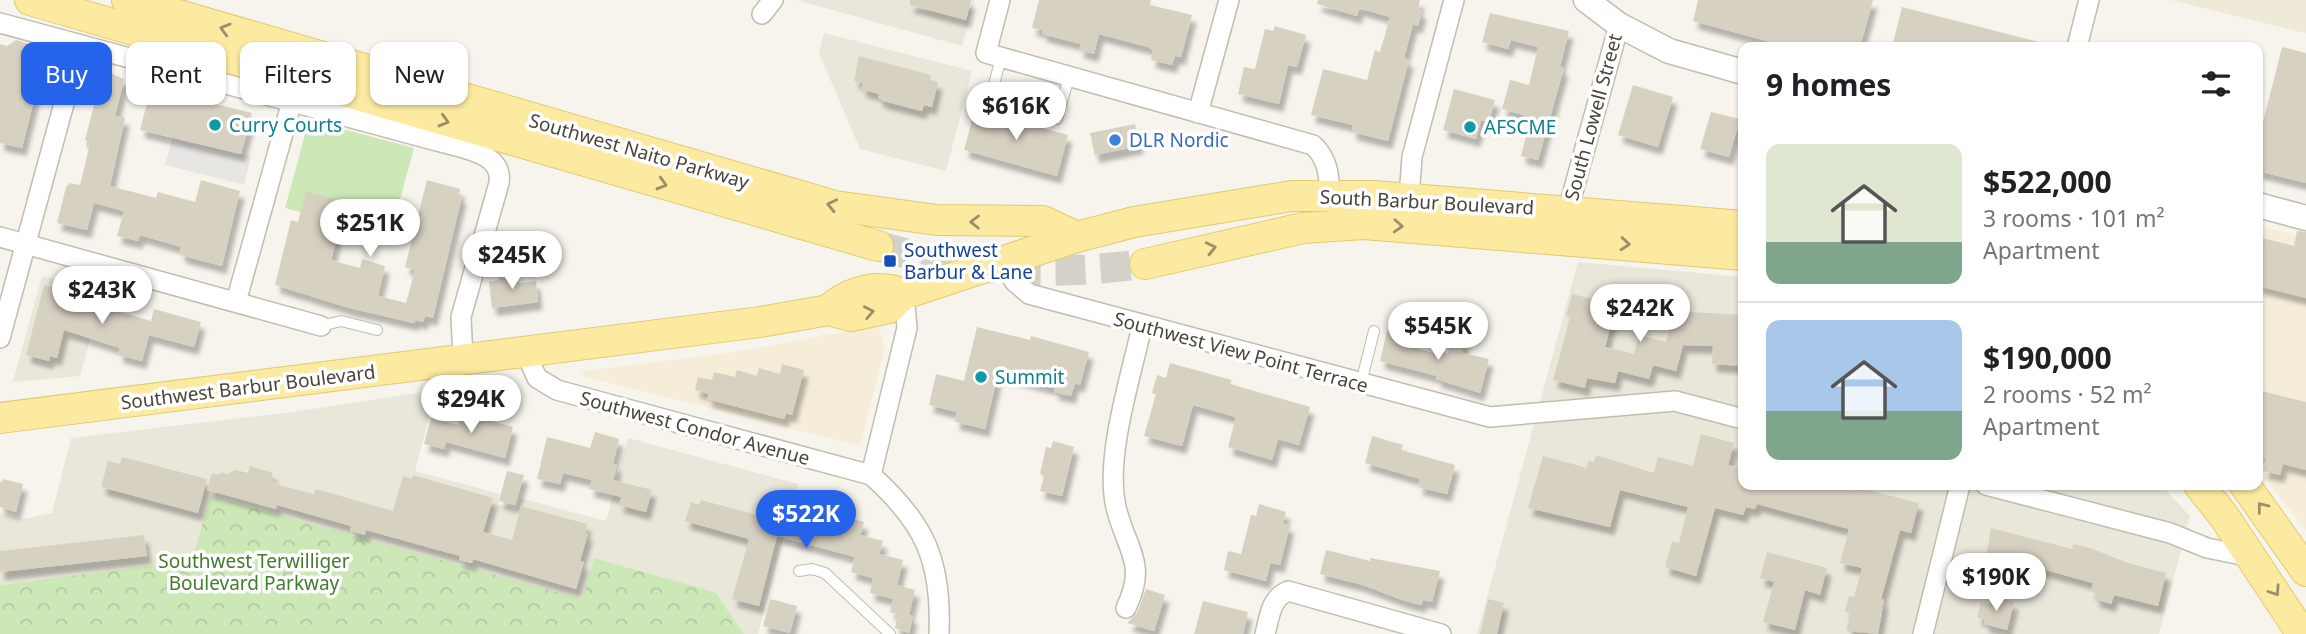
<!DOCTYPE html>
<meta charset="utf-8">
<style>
:root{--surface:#fff;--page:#f6f6f6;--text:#202124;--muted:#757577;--line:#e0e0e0;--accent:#2563eb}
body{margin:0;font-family:"Noto Sans",sans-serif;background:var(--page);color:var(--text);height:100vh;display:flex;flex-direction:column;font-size:26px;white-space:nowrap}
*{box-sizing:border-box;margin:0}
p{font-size:23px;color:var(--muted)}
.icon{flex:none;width:38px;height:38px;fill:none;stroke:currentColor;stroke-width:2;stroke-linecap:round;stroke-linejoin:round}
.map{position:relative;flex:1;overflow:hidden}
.drawer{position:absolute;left:1738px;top:42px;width:525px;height:448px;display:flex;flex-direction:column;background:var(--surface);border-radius:14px;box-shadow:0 2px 5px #0004}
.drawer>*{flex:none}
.banner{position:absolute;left:21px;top:42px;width:665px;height:63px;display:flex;gap:14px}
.price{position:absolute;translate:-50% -60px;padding:0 16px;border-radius:24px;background:#fff;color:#222;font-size:23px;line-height:46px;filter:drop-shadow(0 2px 4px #0008)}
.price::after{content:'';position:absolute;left:50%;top:42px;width:21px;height:16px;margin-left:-10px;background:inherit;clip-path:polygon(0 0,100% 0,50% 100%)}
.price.current{background:var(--accent);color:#fff}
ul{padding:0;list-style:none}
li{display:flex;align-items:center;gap:21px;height:175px;padding:0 28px}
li+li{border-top:2px solid var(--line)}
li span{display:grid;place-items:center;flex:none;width:196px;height:140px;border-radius:14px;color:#555}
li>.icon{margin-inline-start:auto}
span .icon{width:84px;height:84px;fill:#fffc;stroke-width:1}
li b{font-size:30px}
h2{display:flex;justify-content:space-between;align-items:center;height:84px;padding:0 28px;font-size:30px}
.pill{padding:0 24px;border-radius:14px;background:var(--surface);box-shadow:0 2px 5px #0004;font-size:24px;line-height:63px}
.pill.current{background:var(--accent);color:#fff}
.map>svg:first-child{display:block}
.residential{fill:#e9e6da}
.commercial{fill:#f6edd9}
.education{fill:#eeead7}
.park{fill:url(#park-crowns)}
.garden{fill:#cde8b7}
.parking{fill:#e8e6e3}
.building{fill:#d7d1c2;filter:url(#shadow)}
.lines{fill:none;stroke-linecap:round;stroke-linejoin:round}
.primary-tunnel{stroke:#d4d1c8;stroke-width:30;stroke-dasharray:30 15;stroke-linecap:butt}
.service-casing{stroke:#c1bdaf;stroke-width:12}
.minor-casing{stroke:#c1bdaf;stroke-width:22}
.tertiary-casing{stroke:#c1bdaf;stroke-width:27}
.primary-casing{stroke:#e1ca6f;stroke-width:32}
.service{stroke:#fff;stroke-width:10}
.minor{stroke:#fff;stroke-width:19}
.tertiary{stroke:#fff;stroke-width:24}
.primary{stroke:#fbeaa0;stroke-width:30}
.oneway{stroke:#9a8f68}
.culture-dot{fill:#0f9aa8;stroke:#fff;stroke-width:2.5}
.shop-dot{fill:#3f7fe0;stroke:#fff;stroke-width:2.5}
.transit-dot{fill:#1a4fb4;stroke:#fff;stroke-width:2.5}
.labels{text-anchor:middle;stroke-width:7;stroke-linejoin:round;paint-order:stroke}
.street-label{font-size:19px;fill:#4a453a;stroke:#fff}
.culture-label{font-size:19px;fill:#0d838f;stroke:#fff;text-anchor:start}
.shop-label{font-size:19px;fill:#366cbe;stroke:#fff;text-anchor:start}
.transit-label{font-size:19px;fill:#164399;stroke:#fff;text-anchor:start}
.park-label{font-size:19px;fill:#437c2d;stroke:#fff}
</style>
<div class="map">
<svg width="2306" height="634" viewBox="0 0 2306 634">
<defs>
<pattern id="park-crowns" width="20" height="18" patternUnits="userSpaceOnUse" patternTransform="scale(1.75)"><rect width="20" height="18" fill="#cde8b7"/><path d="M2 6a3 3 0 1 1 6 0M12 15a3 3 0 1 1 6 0" fill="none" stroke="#b2c89e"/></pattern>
<filter id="shadow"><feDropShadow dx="4.5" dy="8" stdDeviation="2" flood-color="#0004"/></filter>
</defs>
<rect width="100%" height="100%" fill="#f6f4ec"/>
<!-- residential -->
<path class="residential" d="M796,0h179l-13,46z
M824,33l148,38 -26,100 -86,-22 -41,-96z
M1578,262l165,15v208h418l29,31 -31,118h-682z
M42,276l61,16 -23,84 -67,6z
M436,390l-21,81 85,23 -2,10 19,5 3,-11 86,23 22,-83 170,46 -40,150h-14l-29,-42 -121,-34 -12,41 -372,-103 -18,64 -192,25v-71l23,5 29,-6 19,-75 222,-26z"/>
<!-- commercial -->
<path class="commercial" d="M2258,225l48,13v292l-48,-60z
M872,327l7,1 6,20 -25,98 -277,-70v-5l152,-19z"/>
<!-- education -->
<path class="education" d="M2170,0h136v33z"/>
<!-- park -->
<path class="park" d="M210,496l372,103 12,-41 121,34 29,42h-744v-49l192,-25z"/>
<!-- garden -->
<path class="garden" d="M309,120l105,28 -24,88 -105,-28z"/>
<!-- parking -->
<path class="parking" d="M173,136l78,20 -7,29 -79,-20z"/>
<!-- building -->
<path class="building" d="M910,0h61l-5,20 -56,-15z
M1039,0h112l-1,5 42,10 -11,42 -6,-1 -3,9 -21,-5 2,-10 -5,-3 -49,-13 -5,20 -15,-4 2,-6 -39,-10 1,-4 -11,-2z
M1318,0h102l-2,10 4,1 -4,15 -5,-2 -9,34 5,2 -21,81 -36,-9 1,-7 -42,-10 12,-46 44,11 8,-30 5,2 10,-35 -31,-9 -2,8 -40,-12z
M1698,0h175l-13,47h-83l1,-3 -85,-23z
M1902,7l137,35 -1,5h-146z
M1490,13l79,18 -9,36 4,1 -26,92 -17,-4 10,-39 -29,-8 8,-29 19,5 9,-38 -27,-7 -3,9 -26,-7z
M1275,26l31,9 -9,32 -9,-2 -9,39 -41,-10 6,-27 11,2 10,-40 8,2z
M16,40l36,11 -11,38 -4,-1 -15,60 -22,-5v-99l7,2z
M2282,47l24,6v130l-48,-12v-50l5,1z
M859,56l72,19 -1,5 8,2 -6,25 -8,-2 -2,6 -39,-10 -5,-3 1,-4 -18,-5 2,-6 -9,-2z
M101,69l23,10 -9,37 10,2 -15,68 46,12 2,-6 37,10 6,-22 39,11 -18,75 -38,-10 -4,-3 1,-6 -41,-12 -2,6 -21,-5 7,-25 -30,-8 -7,27 -30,-7 9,-36 4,-4 10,2 9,-37 -3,-1 1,-6 -2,-1 9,-35v-8l-3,-1z
M1633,85l40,12 -15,50 -40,-12z
M151,88l101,25 -11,41 -101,-24z
M1454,89l41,11 -6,22 -8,-2 -5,19 -33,-9z
M975,109l93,26 -11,41 -93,-26z
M1711,112l29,7 -11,38 -29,-8z
M1135,124l4,22 -44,9 -5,-22z
M427,180l33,9 -1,6 3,1 -29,122 -8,-2 -2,6 -8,-2 -1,3 -65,-15 -74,-23 16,-65 7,2 8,-31 29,8 -8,31 11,3 -7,27 29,8 2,-9 23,7 -7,30 28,7 9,-33 -10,-3z
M2297,231l9,1v66l-48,-12v-49l36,9z
M513,271l2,13 21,-3 2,21 -46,6 -3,-26 10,-2 -1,-7z
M44,285l54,15 -2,5 55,16 3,-12 47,13 -7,25 -45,-12 -7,26 -24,-6 2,-7 -56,-18 -7,28 -7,-2 -1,5 -23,-6z
M1572,294l37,9 -2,8 7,2 -9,34 29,7 5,-19 27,7 8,-31 69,4v51l-31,-2 1,-18 -30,-1 -7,26 -23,-6 -4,14 -31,-8 -3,12 -28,-5 -2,10 -32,-8 17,-63 -4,-1z
M977,327l53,13 1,-4 58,16 -9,33 -5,-2 -4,13 -17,-4 1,-4 -57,-14 -13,55 -30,-7 2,-10 -28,-7 7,-31 28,7z
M1387,331l17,4 -3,9 40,11 1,-3 6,1 4,-16 13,3 -3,13 27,6 -9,34 -44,-14 1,-3 -57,-15z
M1170,363l62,17 -2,4 80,23 -11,38 -21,-6 -6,21 -44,-13 8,-30 -43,-12 -11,41 -38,-10 12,-42 -4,-1 5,-18 9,3z
M782,364l22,6 -12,45 -6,-2 -2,6 -77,-20 2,-5 -14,-4 3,-13 14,3 2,-8 21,5 2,-7 20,6 2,-8 21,6z
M2258,390l48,12v68l-23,-6 -3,11 -17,-4 3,-12 -8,-2z
M467,414l46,13 -8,31 -59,-16 -2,7 -20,-5 7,-26 27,7 2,-9 6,2z
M595,432l24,7 -6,25 4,1 -4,15 39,10 -6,22 -27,-7 2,-8 -32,-8 3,-9 -29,-7 -3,11 -23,-5 10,-42 43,11z
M1701,434l33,9 -6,22 15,4v16h86l26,6 1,-4 63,16 -8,30 -11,-3 -19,69 3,1 -6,34 -32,-3 5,-18 -6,-2 4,-15 5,1 8,-29 -22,-5 9,-34 -92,-25 -2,5 -9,-2 -3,8 -28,-7 -19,68 -31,-9 7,-26 7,2 9,-36 -68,-17 -10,37 -82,-19 15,-52 44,12 1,-7 6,1 2,-7 58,18 4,-16 35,9z
M1372,436l31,9 -2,5 54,15 -8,29 -29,-7 2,-8 -55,-16z
M1053,441l21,6 -12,49 -22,-5 4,-15 -4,-2 6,-27 5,1z
M122,457l85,22 -9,34 -97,-26 7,-26 12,3z
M250,466l23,7 -2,7 11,6 32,8 2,-5 77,22 10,-35 9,3 1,-4 80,23 -10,34 29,8 9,-34 66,18 -2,9 3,1 -8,27 4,1 -8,27 -103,-30 -1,4 -13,-3 1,-4 -94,-26 -1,5 -15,-4 1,-5 -74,-21 -1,4 -69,-19 5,-17 7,2 1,-3 7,2 9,-4 12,3z
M507,471l17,4 -9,30 -16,-4z
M4,479l19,5 -7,28 -16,-5v-24z
M701,500l89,24 5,-19 69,17 -4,13 23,6 -4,13 24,6 -6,25 18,5 -6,25 4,1 -4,17 -14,-5 3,-14 -8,-2 3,-13 -23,-6 3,-15 -22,-6 4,-15 -78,-21 -18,70 -27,-7 17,-60 -64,-18 6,-19 8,3z
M1259,504l27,8 -3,12 7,1 -10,40 -10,-2 -4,18 -42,-11 4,-19 13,3 10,-39 5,1z
M1991,528l81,21 1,-5 17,4 38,15 38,10 -8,33 -44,-11 -3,9 -16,-5 1,-6 -5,-1 2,-9 -88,-24 -4,16 -17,-5z
M144,535l3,21 -147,16v-21z
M1326,550l44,11v-3l70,13 -8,31 -9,-2 -2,5 -19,-5 -39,-15 -43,-11z
M1767,552l60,16 -7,27 -15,-5 -10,40 -32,-8 11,-40 -14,-4z
M1146,589l19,6 -11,36 -27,-8 10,-10z
M1992,596l22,6 -7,28 -23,-6 1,-5 -8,-1 4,-16 9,2z
M770,599l27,7 -7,27 -27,-7z
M1488,599l16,4 -7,31h-17z
M1203,601l45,11 -5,22h-49z"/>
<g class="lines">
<!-- primary-tunnel -->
<path class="primary-tunnel" d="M878,246c97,27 167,30 267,18"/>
<!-- service casing -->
<g class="service-casing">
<path id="service" d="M1001,58l-12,45 68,16 12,-42
M321,326l20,-5 36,9
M1361,383l13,-52
M799,571l13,-2 13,4 65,61"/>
</g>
<!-- minor casing -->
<g class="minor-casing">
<path id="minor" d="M1000,0l-14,53 327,92c15,14 16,30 17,50
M762,14l11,-14
M0,23l437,118c23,7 67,11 62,42l-38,134 2,41
M2077,47l12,-47
M1198,113l31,-113
M1409,198l3,-41 42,-157
M1568,210l51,-185
M0,237l321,89
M1004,261l10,20 15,13 461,123 185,-16 68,18
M236,302l56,-201
M0,338l80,-293
M525,351l12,27 20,12 314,85c54,48 71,86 68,159
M871,475l36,-147 -3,-34
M1986,485l184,48 37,15 45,9
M1126,608c21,-44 2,-56 -9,-97 -14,-49 14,-134 25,-185
M1265,634c5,-18 5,-35 23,-43l153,43
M1923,634l37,-149"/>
</g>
<!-- tertiary casing -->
<g class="tertiary-casing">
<path id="tertiary" d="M1586,0l33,25 50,26 74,21
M2258,205l48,13"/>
</g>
<!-- primary casing -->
<g class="primary-casing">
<path id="primary" d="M30,0l848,246
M127,0l708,206 102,14 106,1 34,16
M1145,264l158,-36 61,-4 379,31
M833,306c20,-16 47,-22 71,-12
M0,418l760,-96 69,-12 22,6 38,-8 15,-14 173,-57 57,-15 158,-26h82l369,30
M2199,485l24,30 79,119
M2245,485l61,86"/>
</g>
<!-- service -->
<use href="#service" class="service"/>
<!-- minor -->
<use href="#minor" class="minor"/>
<!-- tertiary -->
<use href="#tertiary" class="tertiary"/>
<!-- primary -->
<use href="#primary" class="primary"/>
</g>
<!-- one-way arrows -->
<defs><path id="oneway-chevron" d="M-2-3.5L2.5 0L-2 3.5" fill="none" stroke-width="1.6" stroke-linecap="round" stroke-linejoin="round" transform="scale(1.75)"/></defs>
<g class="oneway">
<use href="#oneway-chevron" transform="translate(225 29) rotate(-164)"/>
<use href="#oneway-chevron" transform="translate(444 121) rotate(16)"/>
<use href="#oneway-chevron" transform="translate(662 184) rotate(16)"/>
<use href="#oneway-chevron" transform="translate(832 205) rotate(-167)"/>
<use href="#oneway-chevron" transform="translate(975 222) rotate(-179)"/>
<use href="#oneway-chevron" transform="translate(1398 226) rotate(3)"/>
<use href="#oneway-chevron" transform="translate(1625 244) rotate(5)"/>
<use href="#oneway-chevron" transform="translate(1211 248) rotate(-13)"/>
<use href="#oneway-chevron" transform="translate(869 312) rotate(-11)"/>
<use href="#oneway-chevron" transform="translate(2262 507) rotate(-128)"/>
<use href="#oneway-chevron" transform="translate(2275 591) rotate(56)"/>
</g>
<!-- markers -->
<g class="culture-dot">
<circle cx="215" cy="125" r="7"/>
<circle cx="1470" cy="127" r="7"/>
<circle cx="981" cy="377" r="7"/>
</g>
<circle class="shop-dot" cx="1115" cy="140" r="7"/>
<rect class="transit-dot" x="883" y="254" width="14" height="14" rx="3.5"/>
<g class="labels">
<!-- street labels -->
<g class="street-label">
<text transform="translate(1593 117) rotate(-75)" y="7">South Lowell Street</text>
<text transform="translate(639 151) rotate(16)" y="7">Southwest Naito Parkway</text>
<text transform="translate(1427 202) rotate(3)" y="7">South Barbur Boulevard</text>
<text transform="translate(1241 352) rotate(15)" y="7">Southwest View Point Terrace</text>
<text transform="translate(248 387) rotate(-7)" y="7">Southwest Barbur Boulevard</text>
<text transform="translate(695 428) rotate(15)" y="7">Southwest Condor Avenue</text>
</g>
<!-- culture labels -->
<g class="culture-label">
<text x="229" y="132">Curry Courts</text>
<text x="1484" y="134">AFSCME</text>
<text x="995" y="384">Summit</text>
</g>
<!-- shop labels -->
<g class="shop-label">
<text x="1129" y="147">DLR Nordic</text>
</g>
<!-- transit labels -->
<g class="transit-label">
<text x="904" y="257">Southwest<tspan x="904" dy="22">Barbur &amp; Lane</tspan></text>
</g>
<!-- park labels -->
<g class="park-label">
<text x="254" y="568">Southwest Terwilliger<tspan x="254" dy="22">Boulevard Parkway</tspan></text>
</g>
</g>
</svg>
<b class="price" style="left:1016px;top:142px">$616K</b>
<b class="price" style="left:370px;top:259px">$251K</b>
<b class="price" style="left:512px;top:291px">$245K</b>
<b class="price" style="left:102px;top:326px">$243K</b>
<b class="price" style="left:1640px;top:344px">$242K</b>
<b class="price" style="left:1438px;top:362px">$545K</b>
<b class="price" style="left:471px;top:435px">$294K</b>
<b class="price current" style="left:806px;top:550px">$522K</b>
<b class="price" style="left:1996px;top:613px">$190K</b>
<div class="banner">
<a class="pill current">Buy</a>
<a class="pill">Rent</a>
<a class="pill">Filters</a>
<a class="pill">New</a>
</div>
<section class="drawer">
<h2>9 homes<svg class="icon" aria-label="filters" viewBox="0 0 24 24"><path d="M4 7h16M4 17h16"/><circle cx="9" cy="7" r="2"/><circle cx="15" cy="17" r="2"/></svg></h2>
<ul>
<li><span style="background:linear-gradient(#dfe7d0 70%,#7fa58c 0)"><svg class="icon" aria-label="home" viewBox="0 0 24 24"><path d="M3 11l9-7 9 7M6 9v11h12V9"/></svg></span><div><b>$522,000</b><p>3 rooms · 101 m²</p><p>Apartment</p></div></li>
<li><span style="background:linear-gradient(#a9c7e8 65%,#7fa58c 0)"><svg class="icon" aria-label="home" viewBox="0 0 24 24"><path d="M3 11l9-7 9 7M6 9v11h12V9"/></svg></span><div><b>$190,000</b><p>2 rooms · 52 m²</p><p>Apartment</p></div></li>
</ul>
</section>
</div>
